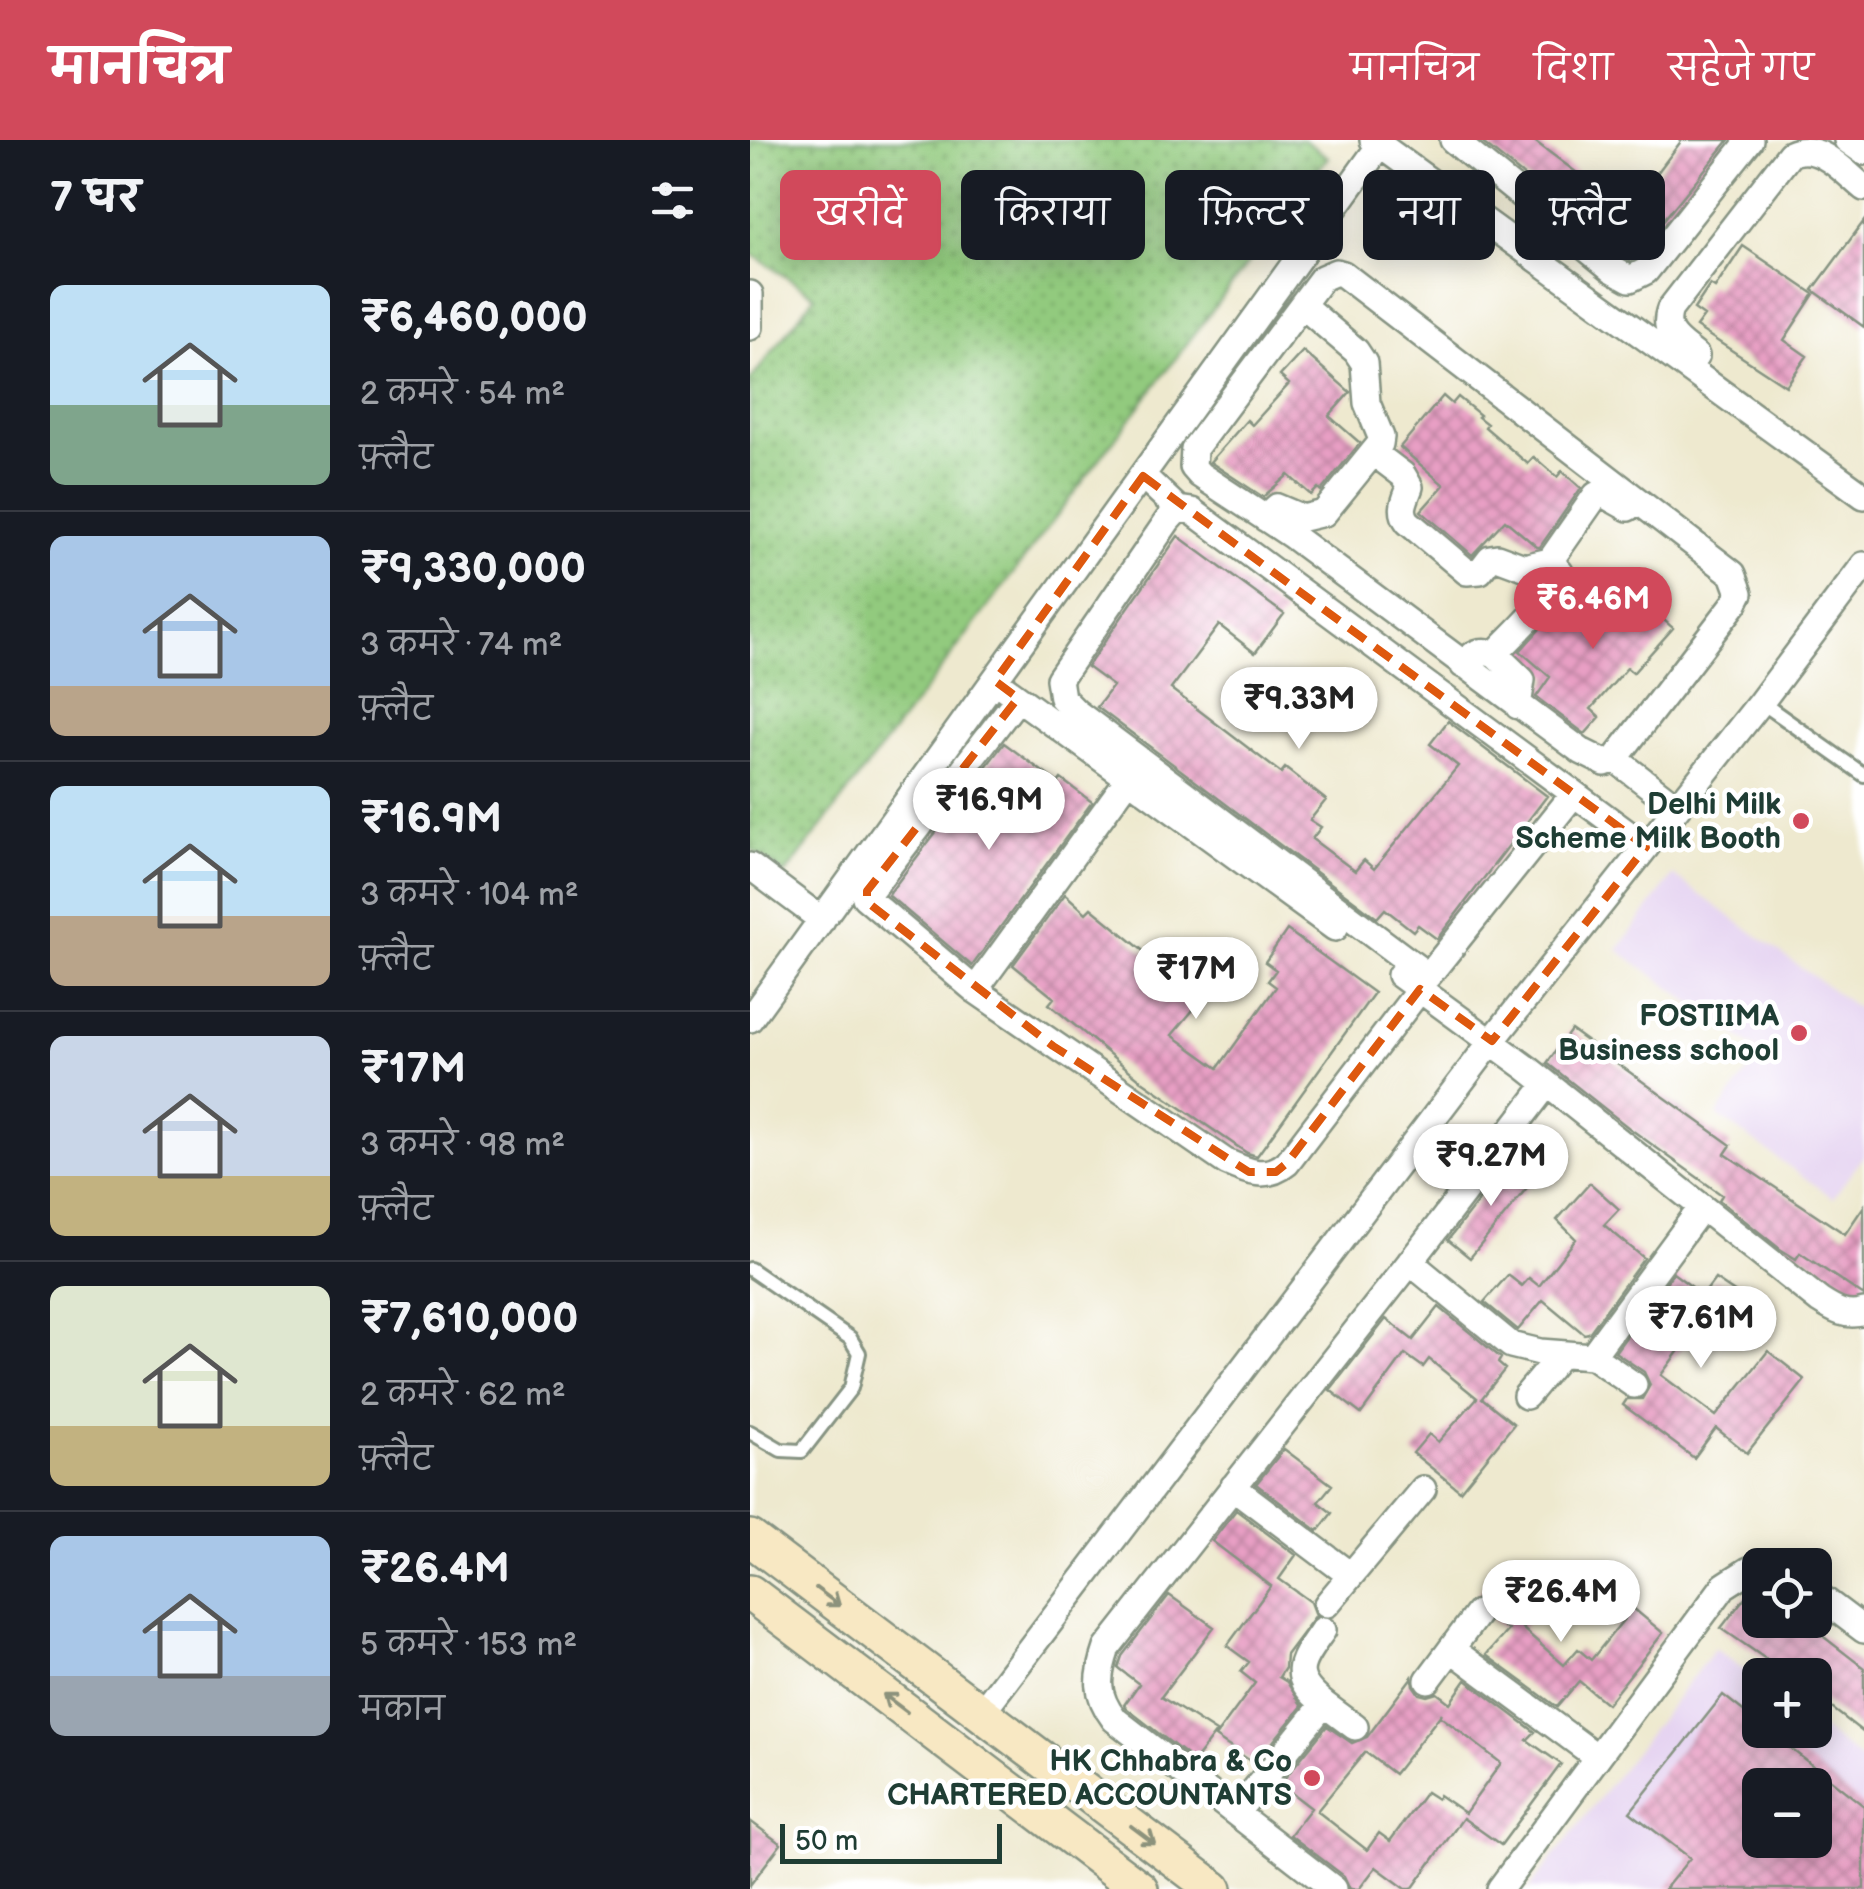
<!DOCTYPE html>
<html lang="hi">
<meta charset="utf-8">
<style>
:root{--surface:#171b24;--page:#20242c;--text:#f1f3f6;--muted:#9ea1a6;--line:#363941;--accent:#d1495b}
body{margin:0;font-family:"Balsamiq Sans","Playpen Sans Deva",sans-serif;background:var(--page);color:var(--text);height:100vh;display:flex;flex-direction:column;font-size:38px;white-space:nowrap}
*{box-sizing:border-box;margin:0}
p{font-size:32px;color:var(--muted)}
.icon{flex:none;width:55px;height:55px;fill:none;stroke:currentColor;stroke-width:2;stroke-linecap:round;stroke-linejoin:round}
.map{position:relative;flex:1;overflow:hidden}
.details{display:flex;flex-direction:column;background:var(--surface);width:750px}
.details>*{flex:none}
.hud{position:absolute;left:30px;top:30px;width:932px;height:90px;display:flex;gap:20px}
.controls{position:absolute;left:992px;top:1408px;display:grid;gap:20px}
.controls a{display:grid;place-items:center;width:90px;height:90px;border-radius:15px;background:var(--surface);box-shadow:0 5px 25px #0003;font-size:50px}
.scale{position:absolute;left:30px;bottom:25px;width:222px;box-sizing:border-box;padding-left:10px;border:5px solid #1f3d34;border-top:0;font-size:28px;line-height:35px;white-space:nowrap;color:#1f3d34;-webkit-text-stroke:8px #fff;paint-order:stroke}
.price{position:absolute;translate:-50% -85px;padding:0 22px;border-radius:35px;background:#fff;color:#222;font-size:32px;line-height:65px;filter:drop-shadow(0 2px 5px #0008)}
.price::after{content:'';position:absolute;left:50%;top:60px;width:30px;height:22px;margin-left:-15px;background:inherit;clip-path:polygon(0 0,100% 0,50% 100%)}
.price.on{background:var(--accent);color:#fff}
ul{padding:0;list-style:none}
li{display:flex;align-items:center;gap:30px;height:250px;padding:0 50px}
li+li{border-top:2px solid var(--line)}
li span{display:grid;place-items:center;flex:none;width:280px;height:200px;border-radius:15px;color:#555}
li>.icon{margin-inline-start:auto}
span .icon{width:120px;height:120px;fill:#fffc;stroke-width:1}
li b{font-size:42px}
h2{display:flex;justify-content:space-between;align-items:center;height:120px;padding:0 50px;font-size:42px}
.chip{padding:0 35px;border-radius:15px;background:var(--surface);box-shadow:0 5px 25px #0003;font-size:35px;line-height:90px}
.chip.on{background:var(--accent);color:#fff}
header{display:flex;align-items:center;gap:60px;box-sizing:border-box;height:140px;padding:0 50px;background:var(--accent);color:#fff}
header strong{font-size:48px}
nav{display:flex;gap:55px;margin-inline-start:auto;font-size:35px}
main{display:flex;flex:1;min-height:0}
.map>svg:first-child{display:block}
.built{fill:#e5d3f1;fill-rule:evenodd}
.park{fill:url(#park-dots);stroke:#588459;stroke-width:2.5}
.building{fill:url(#building-cross-hatch);fill-rule:evenodd}
.lines{fill:none;stroke-linecap:round;stroke-linejoin:round}
.lane-casing{stroke:#869382;stroke-width:18}
.street-casing{stroke:#869382;stroke-width:30}
.secondary-casing{stroke:#869382;stroke-width:40}
.lane{stroke:#fff;stroke-width:12}
.street{stroke:#fff;stroke-width:25}
.secondary{stroke:#f8e8c3;stroke-width:35}
.oneway{stroke:#8c927c}
.marked{fill:none;stroke:#de580e;stroke-width:8;stroke-dasharray:20 12;stroke-linejoin:round}
.poi-dot{fill:#d1495b;stroke:#fff;stroke-width:4}
.labels{text-anchor:middle;stroke-width:9;stroke-linejoin:round;paint-order:stroke}
.poi-label{font-size:30px;font-weight:bold;fill:#1f3d34;stroke:#fff;text-anchor:end}
</style>
<header>
<strong>मानचित्र</strong>
<nav><a>मानचित्र</a><a>दिशा</a><a>सहेजे गए</a></nav>
</header>
<main>
<section class="details">
<h2>7 घर<svg class="icon" aria-label="filters" viewBox="0 0 24 24"><path d="M4 7h16M4 17h16"/><circle cx="9" cy="7" r="2"/><circle cx="15" cy="17" r="2"/></svg></h2>
<ul>
<li><span style="background:linear-gradient(#bfe0f5 60%,#7fa58c 0)"><svg class="icon" aria-label="home" viewBox="0 0 24 24"><path d="M3 11l9-7 9 7M6 9v11h12V9"/></svg></span><div><b>₹6,460,000</b><p>2 कमरे · 54 m²</p><p>फ़्लैट</p></div></li>
<li><span style="background:linear-gradient(#a9c7e8 75%,#b9a48a 0)"><svg class="icon" aria-label="home" viewBox="0 0 24 24"><path d="M3 11l9-7 9 7M6 9v11h12V9"/></svg></span><div><b>₹9,330,000</b><p>3 कमरे · 74 m²</p><p>फ़्लैट</p></div></li>
<li><span style="background:linear-gradient(#bfe0f5 65%,#b9a48a 0)"><svg class="icon" aria-label="home" viewBox="0 0 24 24"><path d="M3 11l9-7 9 7M6 9v11h12V9"/></svg></span><div><b>₹16.9M</b><p>3 कमरे · 104 m²</p><p>फ़्लैट</p></div></li>
<li><span style="background:linear-gradient(#c9d6e8 70%,#c2b280 0)"><svg class="icon" aria-label="home" viewBox="0 0 24 24"><path d="M3 11l9-7 9 7M6 9v11h12V9"/></svg></span><div><b>₹17M</b><p>3 कमरे · 98 m²</p><p>फ़्लैट</p></div></li>
<li><span style="background:linear-gradient(#dfe7d0 70%,#c2b280 0)"><svg class="icon" aria-label="home" viewBox="0 0 24 24"><path d="M3 11l9-7 9 7M6 9v11h12V9"/></svg></span><div><b>₹7,610,000</b><p>2 कमरे · 62 m²</p><p>फ़्लैट</p></div></li>
<li><span style="background:linear-gradient(#a9c7e8 70%,#9aa5b1 0)"><svg class="icon" aria-label="home" viewBox="0 0 24 24"><path d="M3 11l9-7 9 7M6 9v11h12V9"/></svg></span><div><b>₹26.4M</b><p>5 कमरे · 153 m²</p><p>मकान</p></div></li>
</ul>
</section>
<div class="map">
<svg width="1114" height="1749" viewBox="0 0 1114 1749">
<defs>
<pattern id="park-dots" width="8" height="8" patternUnits="userSpaceOnUse" patternTransform="scale(2.5)"><rect width="8" height="8" fill="#92ca7e"/><path d="M2 2h.1M6 6h.1" fill="none" stroke="#77a568" stroke-width="1.8" stroke-linecap="round"/></pattern>
<pattern id="building-cross-hatch" width="8" height="8" patternUnits="userSpaceOnUse" patternTransform="scale(2.5)"><rect width="8" height="8" fill="#e89fc4"/><path d="M0 0l8 8M0 8l8-8" fill="none" stroke="#bb83a0"/></pattern>
</defs>
<rect width="100%" height="100%" fill="#fff"/>
<filter id="ink" filterUnits="userSpaceOnUse"><feTurbulence type="fractalNoise" baseFrequency=".01" numOctaves="2"/><feDisplacementMap in="SourceGraphic" scale="20" xChannelSelector="R" yChannelSelector="G"/><feConvolveMatrix kernelMatrix="1 2 1 2 8 2 1 2 1" color-interpolation-filters="sRGB"/></filter>
<filter id="wash" filterUnits="userSpaceOnUse"><feTurbulence type="fractalNoise" baseFrequency=".0048" numOctaves="4" result="noise"/><feDisplacementMap in="SourceGraphic" scale="40" xChannelSelector="R" yChannelSelector="G"/><feGaussianBlur stdDeviation="2.25" result="paint"/><feColorMatrix in="noise" values="0 0 0 0 0 0 0 0 0 0 0 0 0 0 0 0 0 1.4 0 .05"/><feComposite in="paint" operator="in"/></filter>
<g filter="url(#wash)">
<rect width="100%" height="100%" fill="#eee9cf"/>
<!-- built -->
<path class="built" d="M923,735l191,138v142l-31,43 -116,-83 44,-62 -143,-103z
M965,1508l45,34v48h55v-6l49,38v127h-335zM1010,1645h55v55h-55z"/>
<!-- park -->
<path class="park" d="M0,0h554l24,17 -543,718 -35,-27v-467l65,-85 -65,-43z"/>
<g id="blocks">
<!-- building -->
<path class="building" d="M729,0h54l71,53 5,-6 24,18 49,-65h47l-99,121z
M1114,81v106l-51,-37z
M993,106l71,48 -30,46 23,16 -21,30 -90,-59 8,-11 -10,-7 16,-24 5,3z
M553,211l47,41 -21,24 31,27 -39,48 -3,-3 -7,7 -23,-20 -25,22 -53,-35 37,-42 5,5 37,-41 -9,-8z
M693,256l9,8 6,-7 22,18 -2,2 9,7 -2,3 43,37 6,-7 23,20 5,-6 19,17 -41,59h-3l-32,-27 -33,35 -51,-44 23,-26 -44,-38z
M428,396l106,78 -29,39 -36,-28 -48,64 110,84 4,-5 41,32 -16,20 11,7 -9,12 43,32 9,-11 10,9 84,-103 -28,-22 18,-23 99,75 -110,143 -19,-14 -5,6 -28,-22 -8,9 -280,-211 16,-21 -26,-19z
M872,443l51,45 -40,45 -6,-5 -36,41 9,8 -15,17 -49,-37 14,-20 -30,-26 48,-53 24,20z
M254,603l54,40 3,-4 31,23 -120,164 -84,-71z
M315,754l21,19 5,-5 95,78 -3,4 16,13 -27,32 46,33 58,-81 -8,-6 8,-11 -11,-8 22,-32 87,63 -117,163 -10,-3 -105,-72 -93,-77 5,-6 -41,-33z
M821,890l160,115 -6,9 120,80 19,-28v90l-64,-43 -4,6 -16,-10 -61,-49 3,-5 -93,-67 -82,-65z
M760,1020l24,19 -64,79 -22,-18z
M840,1043l29,26 -15,16 40,33 -55,75 -5,1 -41,-34 -25,30 -34,-28 24,-27 14,11 7,-8 10,8 37,-47 -19,-19z
M923,1133l30,22 12,-16 39,26 -18,25 -28,-19 -47,64 55,41 52,-65 37,29 -58,73 -31,-25 -22,30 -71,-53 4,-6h15l8,-14 -6,-13 -29,-20z
M689,1167l62,51 -3,5 7,6 -23,29 32,26 -54,67 -47,-38 16,-19 9,8 39,-44 -48,-39 -6,8 -18,-13 -44,60 -31,-24 56,-71 27,21z
M534,1309l48,36 -14,17 14,11 -14,18 -62,-47z
M486,1370l60,45 -17,24 32,23 5,13 -30,40 -1,13 -6,9 8,5 15,24 -47,58 -40,-27 40,-54 -14,-11 8,-10 -22,-16 44,-60 -59,-45z
M753,1423l43,32 -24,33 42,37 14,-16 13,11 42,-52 30,25 -56,71 -28,-23 -22,26 -71,-52 22,-25 -15,-11v-11l-5,-7 -11,-4z
M1003,1447h7v33h42l62,48v65l-49,-38v-20h-26l-68,-47z
M419,1455l45,32 -53,70 55,35 -22,29 -68,-53 -2,-3 15,-21 -21,-16 4,-12z
M662,1537l1,8 6,9 8,2 10,-3 13,10 16,-23 69,52 -8,8 34,24 -60,81 -38,-27 -51,71h-6l-30,-22 -17,22h-9l-6,-13 -54,-41 21,-27 -31,-24 47,-58 25,17 15,-6zM692,1573l-2,3 61,47 -36,50 -26,-18 -2,4 -11,-7 -36,49 -11,-8 -12,17 -50,-39 48,-59 29,22z
M973,1555l37,29v6h7l97,76v83h-199l25,-31 -60,-46zM1010,1645h55v55h-55z
M0,1681l31,23 -31,41z"/>
</g>
</g>
<g filter="url(#ink)">
<use href="#blocks" fill-opacity="0" stroke="#869382" stroke-width="2.5"/>
<g class="lines">
<!-- lane casing -->
<g class="lane-casing">
<path id="lane" d="M1011,562l103,73
M0,1129l100,69 9,15 -8,35 -49,63 -21,-1 -31,-18"/>
</g>
<!-- street casing -->
<g class="street-casing">
<path id="street" d="M623,0l491,356
M703,0l159,129 18,10 16,-8 104,-131
M1097,0l17,12
M586,132l7,2 390,300 7,19 -5,10 -120,156 -10,4 -24,-12 -290,-216 -91,-60 -7,-8 1,-18 128,-171z
M0,154v33
M946,216c-17,-14 -35,-23 -26,-47l120,-155c28,-14 54,18 74,34
M624,313l29,22 7,12c-5,14 -11,23 -2,35l59,50 13,-1 10,-13 7,-1 27,10 26,-6 46,-66 7,-1 25,14
M393,336l35,33
M515,378l12,-11 26,11 21,-5 56,-69 1,-7 -14,-34 -3,-40 -8,-12 -54,-46
M745,514l27,26 -4,26
M713,525c9,-12 17,-17 32,-11 16,-18 65,-61 65,-82l-10,-11
M245,541l340,247
M865,619l62,48
M379,638l-154,212 251,172c22,10 41,18 61,1l133,-174
M823,655l-145,181 -352,-264 -14,-14 -3,-19 109,-159 10,-11 14,2 454,336
M0,726l72,54
M650,835l127,93 293,233c14,9 27,17 44,11
M225,850l-110,-93 153,-199
M0,879l630,-874
M660,1122l101,83 29,7 52,4 42,29
M842,1216l110,-149
M776,1256l35,-42
M483,1347l117,88
M1065,1453l49,37
M577,1464l96,-115
M701,1509l146,108
M678,1540l50,-67
M574,1564l31,23
M231,1573l511,-672 269,-339 103,-137
M486,1673l88,-109c-36,-29 -24,-41 -1,-74
M584,1749l-220,-170c-19,-25 -17,-42 -7,-71l315,-401 125,-163
M750,1749l224,-303 25,-16 11,1"/>
</g>
<!-- secondary casing -->
<g class="secondary-casing">
<path id="secondary" d="M0,1398l464,351
M0,1453l390,296"/>
</g>
<!-- lane -->
<use href="#lane" class="lane"/>
<!-- street -->
<use href="#street" class="street"/>
<!-- secondary -->
<use href="#secondary" class="secondary"/>
</g>
<!-- one-way arrows -->
<defs><path id="oneway-shaft" d="M-6 0H5M1.5-3L5.5 0L1.5 3" fill="none" stroke-width="1.6" stroke-linecap="round" stroke-linejoin="round" transform="scale(2.5)"/></defs>
<g class="oneway">
<use href="#oneway-shaft" transform="translate(78 1457) rotate(37)"/>
<use href="#oneway-shaft" transform="translate(145 1563) rotate(-143)"/>
<use href="#oneway-shaft" transform="translate(393 1695) rotate(37)"/>
</g>
</g>
<!-- marked area -->
<path class="marked" d="M393,336l503,371 -154,194 -72,-52 -133,174 -11,9h-27l-196,-126 -186,-144v-11l151,-193 -23,-17z"/>
<!-- markers -->
<g class="poi-dot">
<circle cx="1051" cy="681" r="10"/>
<circle cx="1049" cy="893" r="10"/>
<circle cx="562" cy="1638" r="10"/>
</g>
<g class="labels">
<!-- poi labels -->
<g class="poi-label">
<text x="1031" y="674">Delhi Milk<tspan x="1031" dy="34">Scheme Milk Booth</tspan></text>
<text x="1029" y="886">FOSTIIMA<tspan x="1029" dy="34">Business school</tspan></text>
<text x="542" y="1631">HK Chhabra &amp; Co<tspan x="542" dy="34">CHARTERED ACCOUNTANTS</tspan></text>
</g>
</g>
</svg>
<div class="controls">
<a><svg class="icon" aria-label="locate" viewBox="0 0 24 24"><circle cx="12" cy="12" r="6"/><path d="M12 2v4M12 18v4M2 12h4M18 12h4"/></svg></a>
<a>+</a>
<a>−</a>
</div>
<div class="scale">50 m</div>
<b class="price on" style="left:843px;top:512px">₹6.46M</b>
<b class="price" style="left:549px;top:612px">₹9.33M</b>
<b class="price" style="left:239px;top:713px">₹16.9M</b>
<b class="price" style="left:446px;top:882px">₹17M</b>
<b class="price" style="left:741px;top:1069px">₹9.27M</b>
<b class="price" style="left:951px;top:1231px">₹7.61M</b>
<b class="price" style="left:811px;top:1505px">₹26.4M</b>
<div class="hud">
<a class="chip on">खरीदें</a>
<a class="chip">किराया</a>
<a class="chip">फ़िल्टर</a>
<a class="chip">नया</a>
<a class="chip">फ़्लैट</a>
</div>
</div>
</main>
